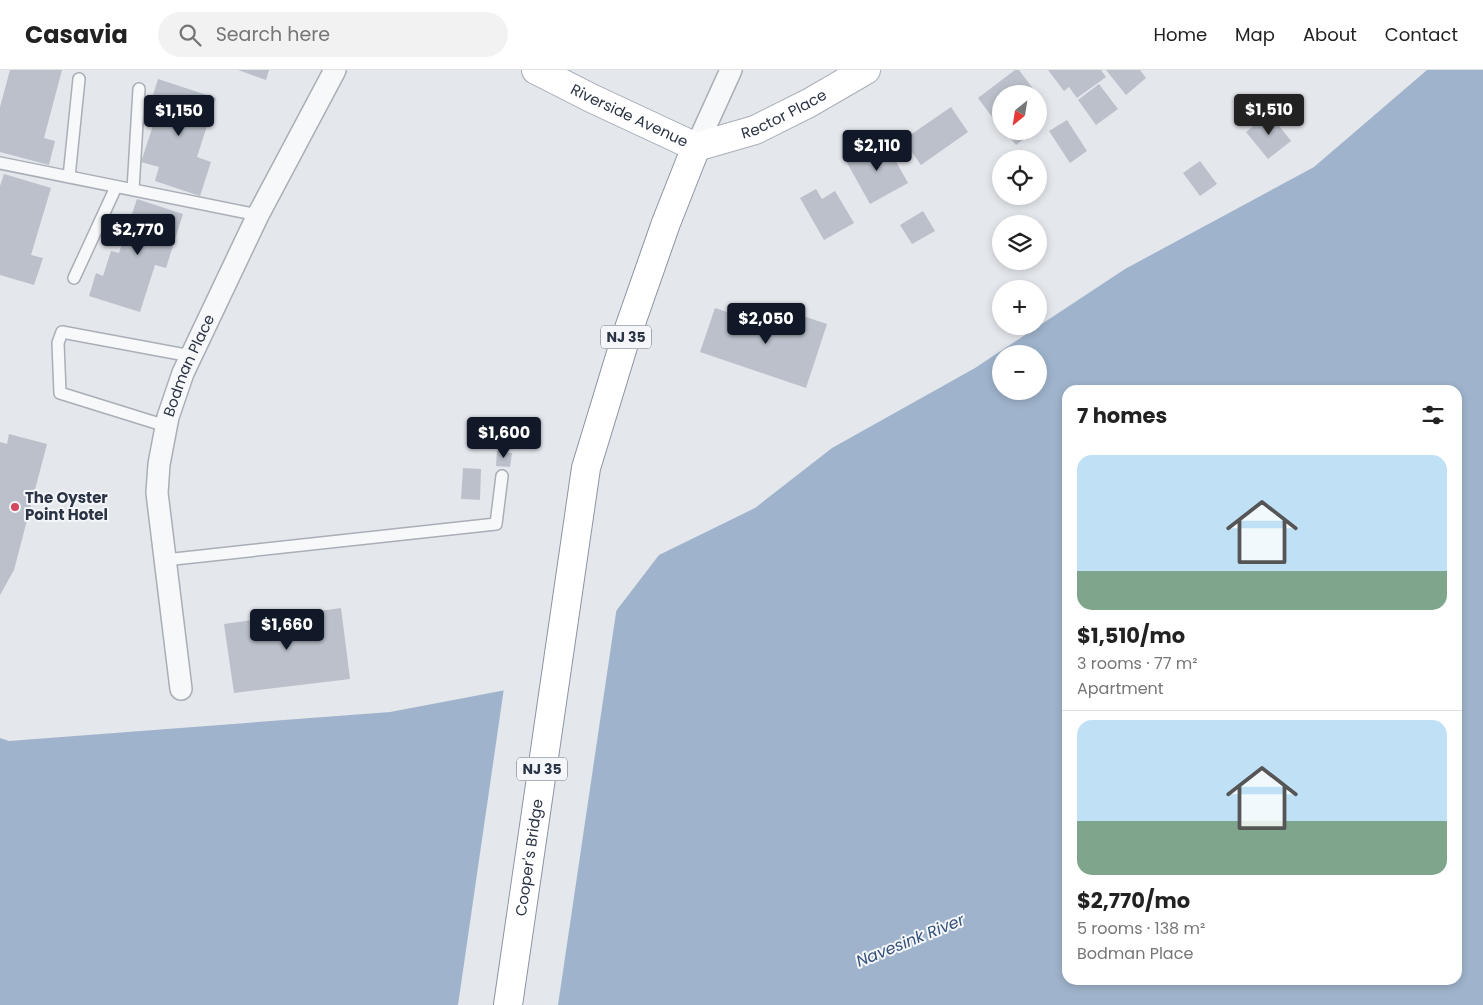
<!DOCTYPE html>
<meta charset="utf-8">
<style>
:root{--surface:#fff;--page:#f2f2f2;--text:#222;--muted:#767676;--line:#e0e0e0;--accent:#111827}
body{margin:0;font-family:Poppins,sans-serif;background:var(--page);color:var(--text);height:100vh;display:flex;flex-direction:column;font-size:19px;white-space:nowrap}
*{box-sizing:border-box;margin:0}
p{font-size:16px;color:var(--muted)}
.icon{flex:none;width:28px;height:28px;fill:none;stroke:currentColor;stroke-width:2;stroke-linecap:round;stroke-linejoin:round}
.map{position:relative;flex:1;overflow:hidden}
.sheet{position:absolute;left:1062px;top:315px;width:400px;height:600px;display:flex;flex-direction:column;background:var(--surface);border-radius:15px;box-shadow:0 2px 8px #0003}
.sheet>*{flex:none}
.needle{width:32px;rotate:210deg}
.tools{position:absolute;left:992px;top:15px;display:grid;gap:10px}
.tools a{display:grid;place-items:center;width:55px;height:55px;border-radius:50%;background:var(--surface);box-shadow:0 2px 8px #0003;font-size:25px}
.price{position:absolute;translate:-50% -42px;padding:0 11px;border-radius:5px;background:var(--accent);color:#fff;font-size:16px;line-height:32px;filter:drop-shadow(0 1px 2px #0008)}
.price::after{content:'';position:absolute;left:50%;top:30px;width:15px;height:11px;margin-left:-8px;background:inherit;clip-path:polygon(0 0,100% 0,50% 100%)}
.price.on{background:#222;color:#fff}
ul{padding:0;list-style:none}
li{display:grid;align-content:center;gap:10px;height:265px;padding:0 15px}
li+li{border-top:1px solid var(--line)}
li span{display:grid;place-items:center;height:155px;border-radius:15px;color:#555}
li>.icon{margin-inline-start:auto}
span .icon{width:90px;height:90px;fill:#fffc;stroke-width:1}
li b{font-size:21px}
h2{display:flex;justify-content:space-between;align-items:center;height:60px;padding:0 15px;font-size:21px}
header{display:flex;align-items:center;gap:30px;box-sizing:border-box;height:70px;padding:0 25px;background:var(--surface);border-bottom:1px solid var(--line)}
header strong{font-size:24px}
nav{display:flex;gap:28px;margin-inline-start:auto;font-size:18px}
.search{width:350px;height:45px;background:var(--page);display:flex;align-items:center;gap:12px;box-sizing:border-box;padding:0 18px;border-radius:28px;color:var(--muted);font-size:19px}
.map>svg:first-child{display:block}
.water{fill:#9fb4cc;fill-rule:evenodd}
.pier{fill:#e4e7ec}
.building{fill:#bbc0ca}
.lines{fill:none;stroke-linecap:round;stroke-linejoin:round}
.service-casing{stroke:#a9aeb7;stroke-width:14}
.minor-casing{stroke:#a9aeb7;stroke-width:24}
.secondary-casing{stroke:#a9aeb7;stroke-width:30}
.primary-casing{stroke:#a3abb8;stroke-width:30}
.trunk-casing{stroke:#8b94a3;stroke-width:30}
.service{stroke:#f7f8fa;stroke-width:11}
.minor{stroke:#f7f8fa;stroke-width:21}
.secondary{stroke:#fff;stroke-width:28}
.primary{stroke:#fff;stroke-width:28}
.trunk{stroke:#fff;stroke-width:28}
.poi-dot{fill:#d1495b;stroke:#f4f6f9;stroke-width:2}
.labels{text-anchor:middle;stroke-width:4;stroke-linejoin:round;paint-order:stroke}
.shield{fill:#f4f6f9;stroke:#676e7b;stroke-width:1}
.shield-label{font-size:14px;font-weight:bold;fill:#2b3445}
.street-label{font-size:15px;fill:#2b3445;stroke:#f4f6f9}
.poi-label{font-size:15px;font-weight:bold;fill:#2b3445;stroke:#f4f6f9;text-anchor:start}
.water-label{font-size:16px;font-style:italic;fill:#34527a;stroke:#f4f6f9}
</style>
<header>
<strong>Casavia</strong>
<div class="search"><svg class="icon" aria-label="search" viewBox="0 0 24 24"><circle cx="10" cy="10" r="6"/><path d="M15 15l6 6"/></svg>Search here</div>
<nav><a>Home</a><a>Map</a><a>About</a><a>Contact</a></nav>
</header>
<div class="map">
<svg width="1483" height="935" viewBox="0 0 1483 935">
<rect width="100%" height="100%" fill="#e4e7ec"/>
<!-- water -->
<path class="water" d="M1427,0h56v935h-1483v-267l9,3 381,-29 174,-33 95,-124 96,-47 77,-60 143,-80 150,-99 189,-102zM1001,284h38v37h-38zM1068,320h390v590h-390z"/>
<!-- pier -->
<path class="pier" d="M617,536l-59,399h-100l46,-317 58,-11z"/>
<!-- building -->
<path class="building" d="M10,0h52l-18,68 11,3 -6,24 -49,-13v-45z
M238,0h31l-3,10z
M1015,0h4l18,24h-36v35l-23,-31z
M1048,0h53l5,7 -29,21 -8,-11 -5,4z
M1106,0h34l6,8 -20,17z
M158,9l58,19 -19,59 14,5 -11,34 -45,-15 4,-14 -18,-5 20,-61 -9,-3z
M1099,14l19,25 -22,16 -18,-25z
M951,37l17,25 -47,33 -18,-25z
M1269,43l22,28 -23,18 -22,-27z
M1067,50l20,31 -17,12 -21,-32z
M1003,61h32l-19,14 -9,-11 -1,1z
M884,70l24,43 -38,21 -24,-43z
M1200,91l17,23 -17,12 -17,-23z
M4,104l47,14 -20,67 12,3 -9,27 -34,-10v-89z
M816,119l6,10 13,-8 19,32 -30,17 -24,-42z
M137,129l46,15 -17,54 -11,-3 -15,47 -51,-16 7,-23 7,3 8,-25 8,2z
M923,141l12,20 -23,13 -12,-19z
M715,238l72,24 7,-19 33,11 -21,64 -106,-36z
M9,364l38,10 -33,126 -14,25v-153l7,2z
M497,381l15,2 -2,14 -14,-1z
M463,398l18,1 -1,31 -19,-1z
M341,538l9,71 -116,14 -10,-69z"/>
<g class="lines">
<!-- service casing -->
<g class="service-casing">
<path id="service" d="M0,93l258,52
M69,107l10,-98
M133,120l6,-101
M74,208l42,-91
M166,356l-106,-33 -2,-50 4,-11 129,24
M165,490l331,-36 6,-48"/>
</g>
<!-- minor casing -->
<g class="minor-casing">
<g id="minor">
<path d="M696,77l35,-77"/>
<path id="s1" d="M181,619l-24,-196 2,-29 9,-47 15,-44 75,-158 77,-145"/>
</g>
</g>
<!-- secondary casing -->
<g class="secondary-casing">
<g id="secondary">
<path id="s2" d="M696,77l59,-17 54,-27 57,-33"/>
</g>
</g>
<!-- primary casing -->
<g class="primary-casing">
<g id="primary">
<path id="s3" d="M536,0l55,28 105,49"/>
</g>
</g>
<!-- trunk casing -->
<g class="trunk-casing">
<g id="trunk">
<path id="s4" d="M508,935l78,-537 39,-128 41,-117 30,-76"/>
</g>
</g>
<!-- service -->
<use href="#service" class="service"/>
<!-- minor -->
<use href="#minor" class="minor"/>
<!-- secondary -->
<use href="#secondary" class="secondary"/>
<!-- primary -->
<use href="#primary" class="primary"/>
<!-- trunk -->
<use href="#trunk" class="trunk"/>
</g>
<!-- markers -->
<circle class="poi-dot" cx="15" cy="437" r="5"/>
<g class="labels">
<!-- shield labels -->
<g class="shield">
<rect x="601" y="255.5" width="50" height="23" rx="4"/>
<rect x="517" y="687.5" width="50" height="23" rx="4"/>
</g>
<g class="shield-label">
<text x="626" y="272">NJ 35</text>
<text x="542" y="704">NJ 35</text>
</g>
<!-- street labels -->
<g class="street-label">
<text dy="5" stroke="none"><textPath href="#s2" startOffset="94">Rector Place</textPath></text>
<text dy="5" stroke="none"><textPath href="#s3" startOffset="104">Riverside Avenue</textPath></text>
<text dy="5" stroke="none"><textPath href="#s1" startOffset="330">Bodman Place</textPath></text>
<text dy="5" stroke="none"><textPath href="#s4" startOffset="149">Cooper's Bridge</textPath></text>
</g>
<!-- poi labels -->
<g class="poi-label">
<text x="25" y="433">The Oyster<tspan x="25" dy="17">Point Hotel</tspan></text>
</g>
<!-- water labels -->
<g class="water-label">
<text transform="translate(910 870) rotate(-22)" y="6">Navesink River</text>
</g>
</g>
</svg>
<div class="tools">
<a><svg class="needle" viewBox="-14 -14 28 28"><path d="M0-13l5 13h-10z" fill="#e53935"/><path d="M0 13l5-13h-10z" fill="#767676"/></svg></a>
<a><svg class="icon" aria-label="locate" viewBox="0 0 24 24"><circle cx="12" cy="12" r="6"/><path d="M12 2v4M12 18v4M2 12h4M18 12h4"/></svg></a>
<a><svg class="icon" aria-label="layers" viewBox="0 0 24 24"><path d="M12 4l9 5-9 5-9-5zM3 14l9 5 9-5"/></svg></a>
<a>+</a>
<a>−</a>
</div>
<b class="price on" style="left:1269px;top:66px">$1,510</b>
<b class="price" style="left:179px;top:67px">$1,150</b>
<b class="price" style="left:877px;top:102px">$2,110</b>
<b class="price" style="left:138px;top:186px">$2,770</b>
<b class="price" style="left:766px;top:275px">$2,050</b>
<b class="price" style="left:504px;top:389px">$1,600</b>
<b class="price" style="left:287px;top:581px">$1,660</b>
<section class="sheet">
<h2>7 homes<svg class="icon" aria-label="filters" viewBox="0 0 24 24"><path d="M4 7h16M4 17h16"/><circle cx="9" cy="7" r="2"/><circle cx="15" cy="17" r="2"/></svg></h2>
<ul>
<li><span style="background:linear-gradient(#bfe0f5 75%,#7fa58c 0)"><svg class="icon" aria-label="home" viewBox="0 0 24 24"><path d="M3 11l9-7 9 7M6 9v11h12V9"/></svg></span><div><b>$1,510/mo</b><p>3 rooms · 77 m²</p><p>Apartment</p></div></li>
<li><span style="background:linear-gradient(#bfe0f5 65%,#7fa58c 0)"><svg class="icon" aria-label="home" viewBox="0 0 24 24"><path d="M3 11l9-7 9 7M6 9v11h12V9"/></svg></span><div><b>$2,770/mo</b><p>5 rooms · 138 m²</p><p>Bodman Place</p></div></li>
</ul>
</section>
</div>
